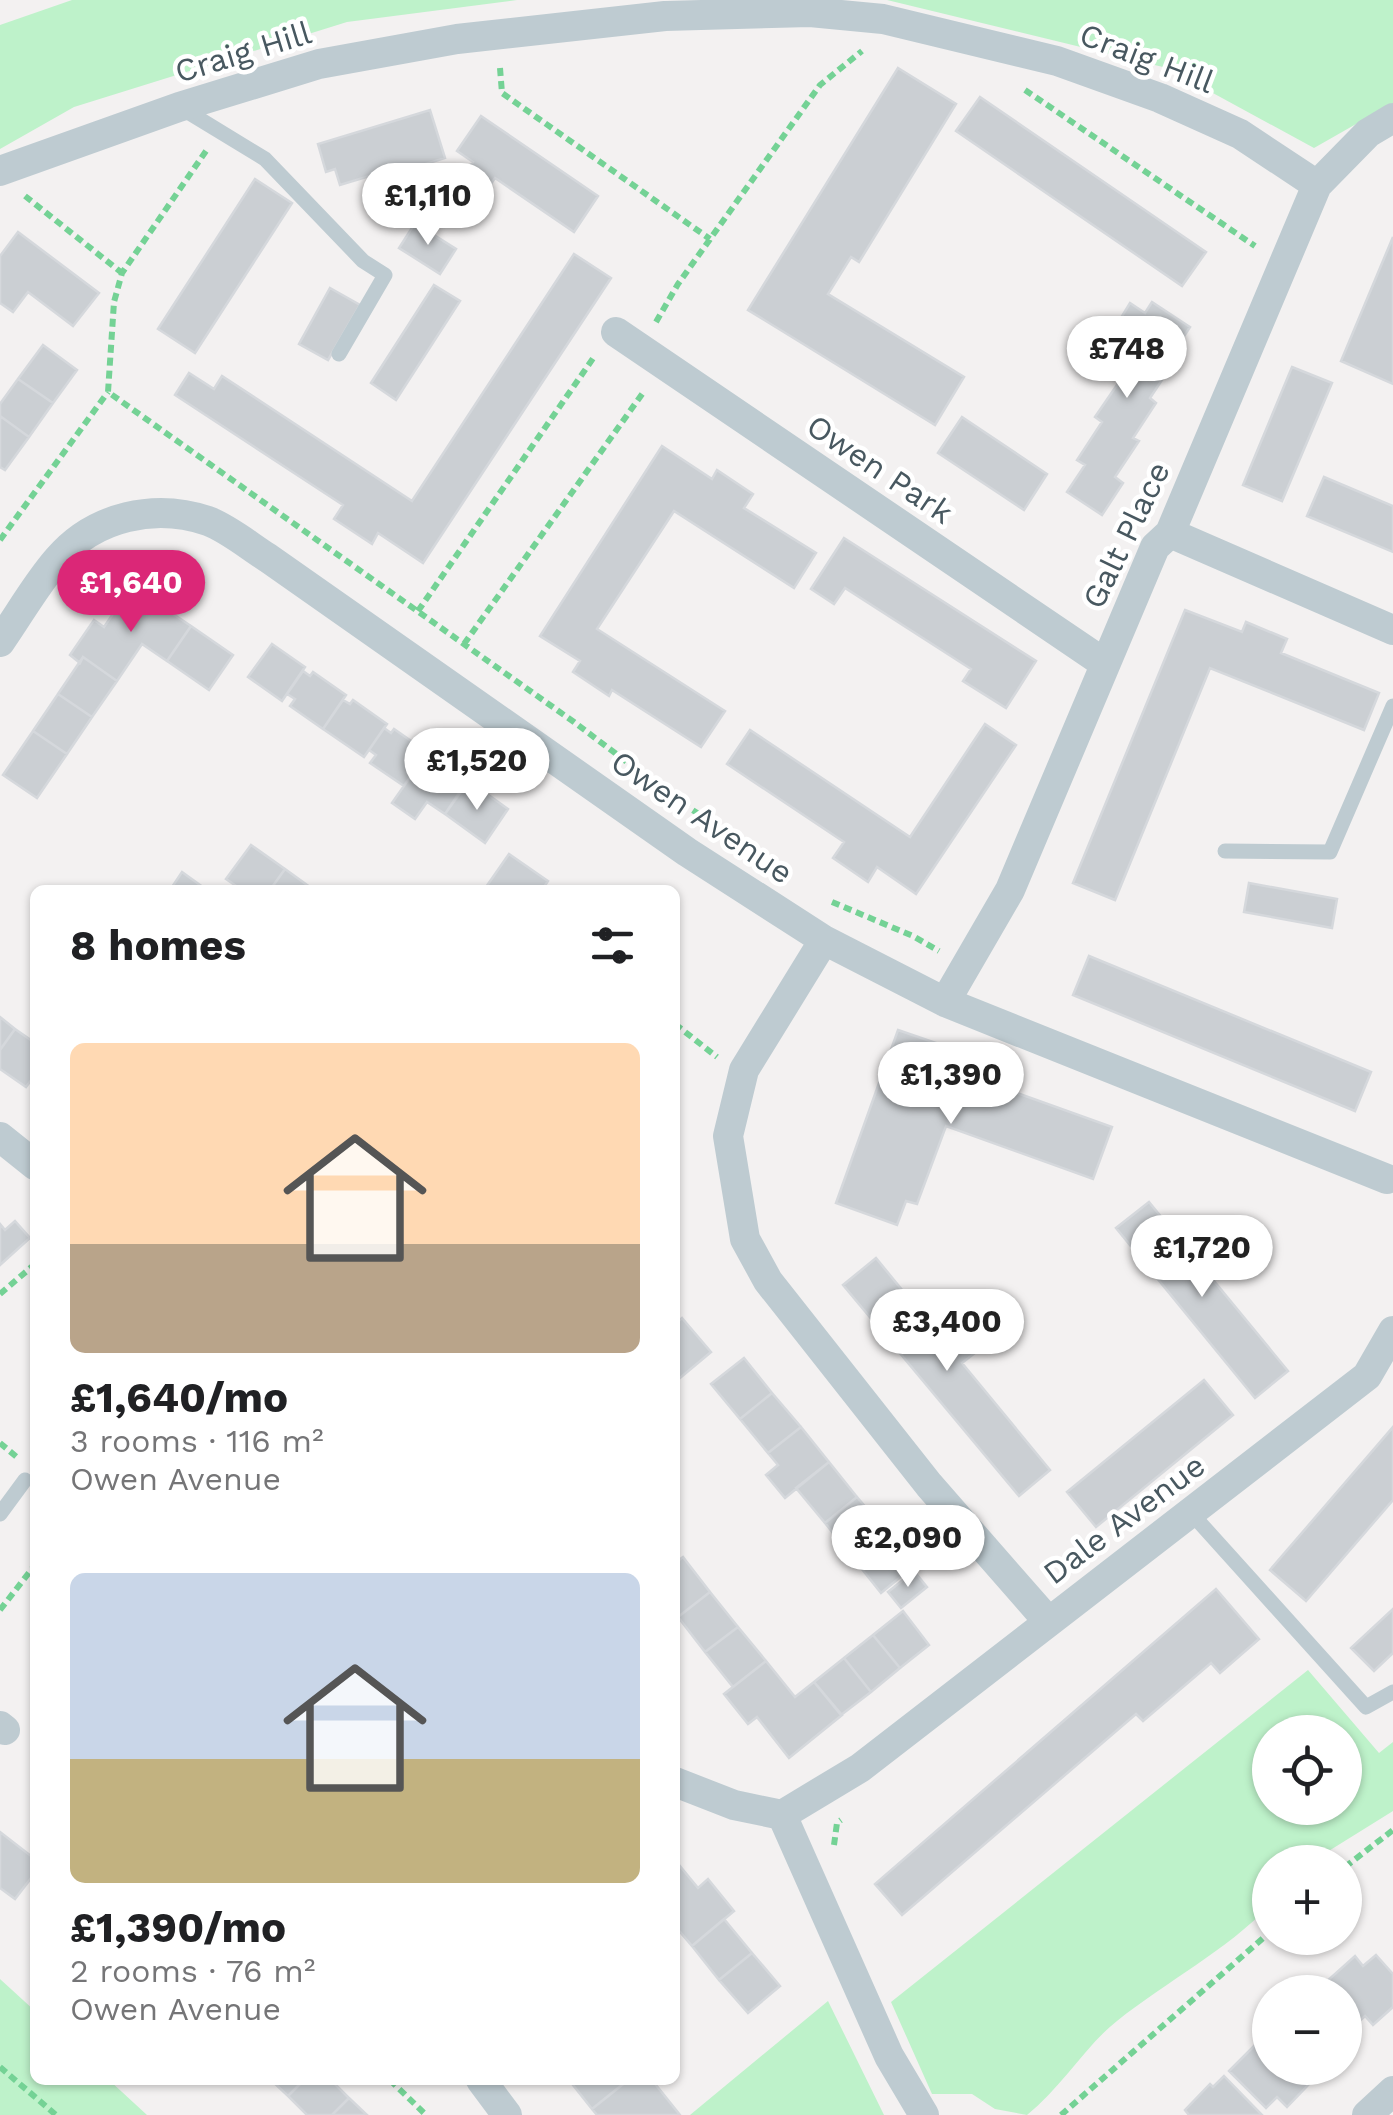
<!DOCTYPE html>
<meta charset="utf-8">
<style>
:root{--surface:#fff;--page:#f6f6f6;--text:#202124;--muted:#757577;--accent:#db2777}
body{margin:0;font-family:"Work Sans",sans-serif;background:var(--page);color:var(--text);height:100vh;display:flex;flex-direction:column;font-size:38px;white-space:nowrap}
*{box-sizing:border-box;margin:0}
p{font-size:32px;color:var(--muted)}
.icon{flex:none;width:55px;height:55px;fill:none;stroke:currentColor;stroke-width:2;stroke-linecap:round;stroke-linejoin:round}
.map{position:relative;flex:1;overflow:hidden}
.drawer{position:absolute;left:30px;top:885px;width:650px;height:1200px;display:flex;flex-direction:column;background:var(--surface);border-radius:15px;box-shadow:0 2px 8px #0004}
.drawer>*{flex:none}
.tools{position:absolute;left:1252px;top:1715px;display:grid;gap:20px}
.tools a{display:grid;place-items:center;width:110px;height:110px;border-radius:50%;background:var(--surface);box-shadow:0 2px 8px #0004;font-size:50px}
.price{position:absolute;translate:-50% -85px;padding:0 22px;border-radius:35px;background:#fff;color:#222;font-size:32px;line-height:65px;filter:drop-shadow(0 2px 5px #0008)}
.price::after{content:'';position:absolute;left:50%;top:60px;width:30px;height:22px;margin-left:-15px;background:inherit;clip-path:polygon(0 0,100% 0,50% 100%)}
.price.on{background:var(--accent);color:#fff}
ul{padding:0;list-style:none}
li{display:grid;align-content:center;gap:20px;height:530px;padding:0 40px}
li span{display:grid;place-items:center;height:310px;border-radius:15px;color:#555}
li>.icon{margin-inline-start:auto}
span .icon{width:180px;height:180px;fill:#fffc;stroke-width:1}
li b{font-size:42px}
h2{display:flex;justify-content:space-between;align-items:center;height:120px;padding:0 40px;font-size:42px}
.map>svg:first-child{display:block}
.green{fill:#bef2ca;fill-rule:evenodd}
.building{fill:#cbcfd3;stroke:#d5d8dc;stroke-width:2.5}
.lines{fill:none;stroke-linecap:round;stroke-linejoin:round}
.path{stroke:#74d295;stroke-width:6;stroke-dasharray:8 5;stroke-linecap:butt}
.service{stroke:#becbd1;stroke-width:15}
.minor{stroke:#becbd1;stroke-width:30}
.labels{text-anchor:middle;stroke-width:9;stroke-linejoin:round;paint-order:stroke}
.street-label{font-size:32px;fill:#485860;stroke:#fff}
</style>
<div class="map">
<svg width="1393" height="2115" viewBox="0 0 1393 2115">
<rect width="100%" height="100%" fill="#f3f1f1"/>
<!-- green -->
<path class="green" d="M72,0h445l-170,22 -273,85 -74,42v-124z
M887,0h506v103l-79,45 -147,-80z
M1308,1670l71,83 14,-11v69l-82,51h-41v43c-44,46 -103,76 -153,116 -31,24 -55,66 -90,94l-32,-6 -23,-15h-40l-41,-92zM1270,1732h75v76h-75z
M0,1979l35,32v69h74l38,35h-147z
M828,2001l56,114h-194z"/>
<!-- building -->
<path class="building" d="M898,68l58,36 -97,158 -8,-5 -23,37 136,83 -29,48 -187,-115z
M980,97l226,155 -24,34 -226,-155z
M430,110l15,48 -57,18 -2,-5 -46,14 -5,-16 -9,3 -8,-28z
M481,116l117,80 -24,36 -79,-54 -20,29 -23,-16 21,-29 -16,-11z
M255,179l37,24 -97,150 -37,-24z
M415,223l41,26 -16,25 -41,-26z
M18,232l81,61 -26,33 -45,-34 -15,20 -13,-9v-47z
M1393,237v147l-52,-23z
M574,254l37,24 -188,285 -45,-30 -6,11 -38,-25 9,-14 -168,-110 14,-22 25,16 8,-13 190,125z
M434,285l26,16 -64,99 -25,-17z
M330,288l30,17 -32,55 -29,-16z
M1152,302l38,25 -21,32 5,3 -24,36 6,5 -23,35 6,3 -24,36 8,6 -21,32 -35,-23 18,-27 -8,-5 25,-38 -7,-5 24,-35 -8,-6 21,-32 -19,-13 17,-28 15,10z
M43,345l34,25 -24,33 -35,-24z
M1292,367l40,16 -50,118 -39,-16z
M18,379l35,24 -24,34 -29,-21v-12z
M0,416l29,21 -24,33 -5,-3z
M962,417l85,57 -23,36 -86,-57z
M662,446l50,33 5,-9 36,24 -9,14 72,45 -22,35 -120,-77 -77,118 128,82 -24,36 -89,-57 -3,6 -36,-24 7,-11 -40,-25z
M1324,477l69,29v46l-86,-36z
M844,538l192,123 -30,47 -43,-27 8,-12 -126,-81 -11,16 -23,-15z
M132,586l59,40 -24,35 -25,-17 -25,37 -34,-24 -3,6 -10,-8 24,-35 10,7z
M1185,610l57,22 4,-10 41,17 -6,14 98,40 -15,37 -154,-62 -95,232 -42,-17z
M191,626l42,29 -24,35 -42,-29z
M272,644l33,23 -23,34 -34,-24z
M83,657l34,24 -25,36 -34,-23z
M303,671l7,5 3,-4 33,23 -23,34 -33,-23 5,-7 -8,-5z
M58,694l34,23 -25,37 -34,-23z
M343,700l7,4 3,-4 34,24 -23,33 -41,-28z
M985,724l31,21 -100,149 -39,-27 -9,15 -35,-24 11,-16 -117,-78 23,-34 160,107z
M384,728l7,5 3,-4 33,23 -23,34 -34,-23 6,-8 -7,-5z
M33,731l34,23 -30,44 -34,-23z
M425,756l7,5 3,-3 33,22 -23,34 -18,-12 -12,17 -23,-16z
M465,786l7,5 4,-5 32,23 -23,34 -40,-29z
M251,845l34,24 -15,21h-28l-16,-11z
M509,854l39,27 -6,9h-52l-4,-3z
M285,869l29,21h-44z
M182,872l25,18h-37z
M1249,883l88,16 -5,29 -88,-16z
M1089,956l282,116 -16,39 -282,-116z
M0,1017l15,12 -15,21z
M15,1029l20,14v32l-9,12 -26,-18v-19z
M898,1030l70,24 -7,19 151,54 -19,52 -147,-53 -29,78 -11,-3 -9,24 -61,-22z
M1149,1202l139,169 -33,27 -139,-170z
M15,1221l15,17 -30,27v-41l5,6z
M876,1258l58,71 14,-11 28,34 -14,11 88,107 -31,26 -176,-211z
M682,1318l29,34 -31,26 -5,-6v-48z
M744,1358l28,35 -32,26 -29,-35z
M1204,1380l29,35 -137,112 -29,-35z
M772,1393l29,34 -33,26 -28,-34z
M801,1427l28,35 -44,36 -19,-23 12,-10 -10,-12z
M1393,1427v73l-87,101 -36,-31z
M829,1462l28,35 -32,26 -29,-35z
M857,1497l29,34 -33,27 -28,-35z
M886,1531l28,35 -33,27 -28,-35z
M683,1557l27,35 -32,25 -3,-54z
M914,1571l13,16 -26,21 -13,-16z
M1216,1589l43,50 -39,34 -9,-10 -68,58 -7,-7 -234,201 -27,-31z
M710,1592l28,35 -33,25 -27,-35z
M1393,1609v44l-19,18 -23,-23z
M903,1611l26,34 -29,23 -27,-33z
M738,1627l28,34 -33,26 -28,-35z
M873,1635l27,33 -29,24 -27,-34z
M844,1658l27,34 -30,23 -27,-33z
M766,1661l29,36 19,-15 28,33 -53,43 -32,-41 -9,7 -24,-30z
M0,1832l35,27v14l-20,26 -15,-11z
M675,1860l23,28 10,-9 26,32 -42,35 -17,-20z
M724,1919l28,34 -33,27 -27,-34z
M752,1953l28,33 -32,27 -29,-33z
M1376,1955l17,19v33l-20,18 -8,-9 -13,12 -7,-7v-29h-25l-3,-2 38,-34 8,10z
M1264,2036l6,5v27h26l15,14 -24,25 -10,-10 -11,11 -37,-37z
M1224,2076l38,39h-73l-4,-5 25,-26 3,3z
M271,2080h33l-16,16z
M304,2080h27l18,18 -17,17h-25l-19,-19z
M569,2080h55l2,2 -34,27z
M628,2080h24l28,35h-83l-5,-6z
M349,2098l18,17h-35z"/>
<g class="lines">
<!-- path -->
<path class="path" d="M500,68l2,25 208,146
M1025,90l230,156
M206,151l-84,122 -8,29 -6,90 466,330 74,56
M25,196l97,77
M656,322l22,-38 142,-199 42,-34
M0,540l108,-148
M418,611l176,-254
M464,644l181,-254
M682,803l65,43
M832,902l81,34 26,15
M675,1024l42,33
M0,1294l35,-30
M0,1443l18,15
M0,1610l35,-45
M834,1845l3,-22 4,-3
M1345,1867l48,-37
M0,2067l56,48
M390,2080l36,35
M1061,2115l209,-183"/>
<!-- service -->
<path class="service" d="M183,109l82,50 98,102 22,14 -46,79
M1225,851l105,1 63,-146
M0,1514l25,-34
M1192,1514l174,193 27,-15"/>
<!-- minor -->
<path class="minor" d="M0,171l179,-64 140,-43 138,-25 208,-23 145,-4 73,7 174,42 103,37 80,36 77,51
M616,332l488,331
M1170,533l223,97
M0,642c19,-27 36,-58 58,-83 37,-43 97,-56 150,-38 21,8 41,25 60,37l419,294 137,88 121,62 442,177
M824,940l-80,130 -16,66 17,103 23,42 161,204 119,136
M945,1002l65,-112 145,-343 15,-14 147,-348 51,-52 25,-15
M0,1137l35,28
M0,1726l5,4
M675,1782l59,23 48,10 78,-47 507,-392 26,-45
M782,1815l107,241 35,59
M481,2080l26,35
M1367,2115l26,-24"/>
</g>
<g class="labels">
<!-- street labels -->
<g class="street-label">
<text transform="translate(243 52) rotate(-17)" y="11">Craig Hill</text>
<text transform="translate(1147 58) rotate(21)" y="11">Craig Hill</text>
<text transform="translate(880 469) rotate(34)" y="11">Owen Park</text>
<text transform="translate(1126 535) rotate(-64)" y="11">Galt Place</text>
<text transform="translate(702 817) rotate(34)" y="11">Owen Avenue</text>
<text transform="translate(1124 1519) rotate(-37)" y="11">Dale Avenue</text>
</g>
</g>
</svg>
<div class="tools">
<a><svg class="icon" aria-label="locate" viewBox="0 0 24 24"><circle cx="12" cy="12" r="6"/><path d="M12 2v4M12 18v4M2 12h4M18 12h4"/></svg></a>
<a>+</a>
<a>−</a>
</div>
<b class="price" style="left:428px;top:248px">£1,110</b>
<b class="price" style="left:1127px;top:401px">£748</b>
<b class="price on" style="left:131px;top:635px">£1,640</b>
<b class="price" style="left:477px;top:813px">£1,520</b>
<b class="price" style="left:951px;top:1127px">£1,390</b>
<b class="price" style="left:1202px;top:1300px">£1,720</b>
<b class="price" style="left:947px;top:1374px">£3,400</b>
<b class="price" style="left:908px;top:1590px">£2,090</b>
<section class="drawer">
<h2>8 homes<svg class="icon" aria-label="filters" viewBox="0 0 24 24"><path d="M4 7h16M4 17h16"/><circle cx="9" cy="7" r="2"/><circle cx="15" cy="17" r="2"/></svg></h2>
<ul>
<li><span style="background:linear-gradient(#ffd9b3 65%,#b9a48a 0)"><svg class="icon" aria-label="home" viewBox="0 0 24 24"><path d="M3 11l9-7 9 7M6 9v11h12V9"/></svg></span><div><b>£1,640/mo</b><p>3 rooms · 116 m²</p><p>Owen Avenue</p></div></li>
<li><span style="background:linear-gradient(#c9d6e8 60%,#c2b280 0)"><svg class="icon" aria-label="home" viewBox="0 0 24 24"><path d="M3 11l9-7 9 7M6 9v11h12V9"/></svg></span><div><b>£1,390/mo</b><p>2 rooms · 76 m²</p><p>Owen Avenue</p></div></li>
</ul>
</section>
</div>
